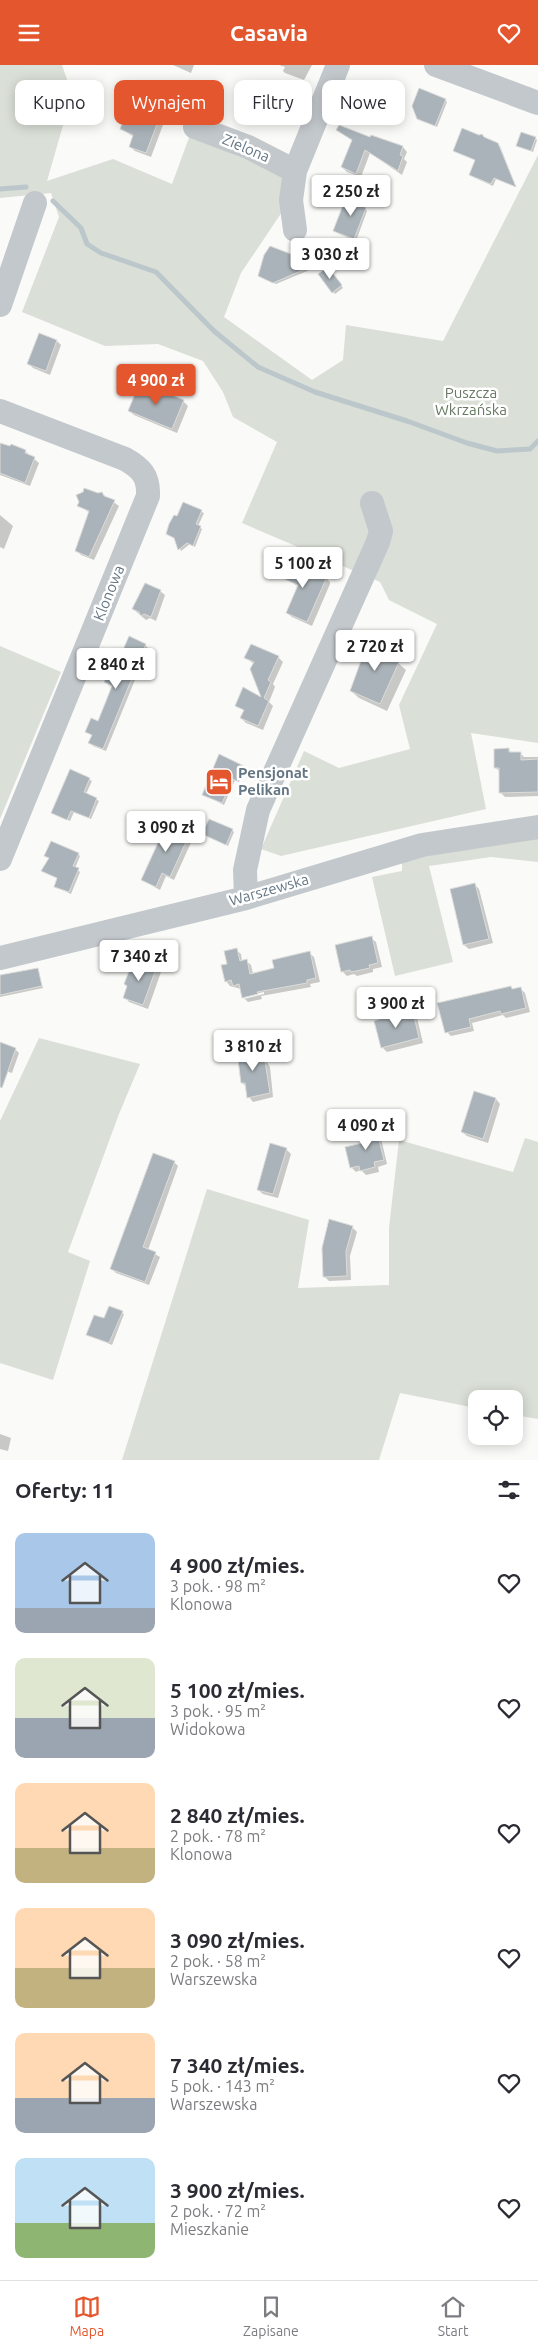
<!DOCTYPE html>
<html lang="pl">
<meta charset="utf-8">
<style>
:root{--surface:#fff;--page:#f2f2f3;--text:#2b2b33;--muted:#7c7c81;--line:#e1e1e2;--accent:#e4572e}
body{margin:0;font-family:Ubuntu,sans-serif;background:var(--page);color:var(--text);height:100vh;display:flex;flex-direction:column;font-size:19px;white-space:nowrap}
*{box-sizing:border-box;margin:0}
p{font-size:16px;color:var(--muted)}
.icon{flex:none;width:28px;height:28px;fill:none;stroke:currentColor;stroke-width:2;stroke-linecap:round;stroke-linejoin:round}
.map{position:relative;height:1395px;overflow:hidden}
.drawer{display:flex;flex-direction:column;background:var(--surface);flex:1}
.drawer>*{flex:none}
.guide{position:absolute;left:15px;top:15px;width:509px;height:45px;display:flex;gap:10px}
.buttons{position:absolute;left:468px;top:1325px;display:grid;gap:10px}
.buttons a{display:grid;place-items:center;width:55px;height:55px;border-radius:10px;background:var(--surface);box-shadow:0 2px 12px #0003;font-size:25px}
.price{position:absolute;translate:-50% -42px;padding:0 11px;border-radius:5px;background:#fff;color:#222;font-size:16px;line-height:32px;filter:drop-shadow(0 1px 2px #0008)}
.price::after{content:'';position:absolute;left:50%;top:30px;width:15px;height:11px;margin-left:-8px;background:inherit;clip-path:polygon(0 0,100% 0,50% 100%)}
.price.selected{background:var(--accent);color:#fff}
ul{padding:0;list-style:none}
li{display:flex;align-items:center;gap:15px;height:125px;padding:0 15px}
li span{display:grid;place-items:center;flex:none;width:140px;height:100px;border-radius:10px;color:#555}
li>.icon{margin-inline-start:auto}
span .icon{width:60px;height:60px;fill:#fffc;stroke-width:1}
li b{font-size:21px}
h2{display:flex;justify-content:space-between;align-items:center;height:60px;padding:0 15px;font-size:21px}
.tag{padding:0 18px;border-radius:10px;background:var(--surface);box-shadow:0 2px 12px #0003;font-size:18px;line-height:45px}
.tag.selected{background:var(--accent);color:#fff}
header{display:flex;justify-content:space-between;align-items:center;height:65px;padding:0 15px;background:var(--accent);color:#fff;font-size:22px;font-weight:700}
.dock{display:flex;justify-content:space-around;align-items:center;height:70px;border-top:1px solid var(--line);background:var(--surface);font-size:14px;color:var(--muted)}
.dock a{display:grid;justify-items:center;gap:2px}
.dock .selected{color:var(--accent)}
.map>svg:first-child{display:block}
.green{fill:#dadfd7}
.shadow{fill:#0003;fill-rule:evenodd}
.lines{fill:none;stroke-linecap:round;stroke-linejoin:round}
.stream{stroke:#bbc7cb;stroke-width:5}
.building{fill:#aab3b9;stroke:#dcdcda}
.minor{stroke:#c3c8cc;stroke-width:24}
.labels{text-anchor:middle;stroke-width:5;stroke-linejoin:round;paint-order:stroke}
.street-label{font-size:15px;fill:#657683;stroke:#fff}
.park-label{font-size:15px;fill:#687a64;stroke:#fff}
.poi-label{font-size:15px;font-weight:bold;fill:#657683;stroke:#fff;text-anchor:start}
</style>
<header><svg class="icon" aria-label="menu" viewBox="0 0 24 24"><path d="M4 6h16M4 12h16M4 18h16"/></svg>Casavia<svg class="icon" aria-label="heart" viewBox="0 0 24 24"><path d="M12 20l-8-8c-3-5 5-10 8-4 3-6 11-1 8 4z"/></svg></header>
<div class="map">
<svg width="538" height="1395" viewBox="0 0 538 1395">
<rect width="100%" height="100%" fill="#fafaf8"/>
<!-- green -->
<path class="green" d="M0,0h62l10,29 -25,87 66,-22 59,25 18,-49 94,41 2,30 -45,67 -17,44 88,63 31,-20 3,-35 97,16 95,-186v588l-67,-10 15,76 -205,47 -20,-7 43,-98 35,17 71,-19 -11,-44 38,-81 -48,-24 -9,-18 -138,-59 35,-81 -44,-25 -10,-25 -20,-31 -45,-17 -53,2 -83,-34 37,-95 -8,-24 -51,5z
M0,581l61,26 -61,147z
M538,771v26l-47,-5 -62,9 24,96 -58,14 -23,-99 30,-6v-12z
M39,973l101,26 -21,50 -51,138 22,9 -37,119 -53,-17v-242z
M525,1073l13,4v277l-24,-4v-16h-38v9l-76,-15 -21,67h-257l85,-271 102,31 -11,68 91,-3v-57l10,-88 114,32z"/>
<!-- shadow -->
<path class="shadow" d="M173,0h21l-3,8z
M279,0h33l-8,15 -19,-7 -2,-2 2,-4z
M445,35l2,2 -10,25 -19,-9z
M158,56l5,4 -12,32 -16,-6 -5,-4 4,-10 -13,-8z
M338,65l65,17 4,5 -3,7 3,3 -5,13 -32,-22 -9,24 -14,-5 -5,-5 11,-26z
M535,73l2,2 -4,12 -16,-7z
M497,79l3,2 16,41 -20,-8 -3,7 -20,-9 -2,-2 5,-15 -22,-10z
M366,136l2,2 -3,6 2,2 -11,30 -19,-8 -2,-2z
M302,185l10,19 -36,15 -17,-8 32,-21z
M330,205l13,18 -8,6 -2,-2z
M40,270l17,6 4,4 -11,30 -17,-7 -4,-4z
M183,336l5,5 -11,27 -43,-18 -5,-4z
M0,380l25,6 14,12 -9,23 -30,-11z
M101,428l18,13 -25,54 -13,-5 -4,-4 13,-38 -12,-8z
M184,439l20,9 -6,13 4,3 -7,18 -5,-3 -9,7 -5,-12 -9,-5z
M0,450l13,11 -9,23 -4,-2z
M281,511l44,1 5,5v2l-18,42 -20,-9 -5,-4 12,-26z
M160,526l5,4 -9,26 -6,-3 -4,2 -13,-11z
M145,580l3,3 -42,103 -13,-5 -3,-3 3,-7 -7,-4 13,-10 14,-35 -7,-5 18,-30z
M395,581l7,7 -5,9 9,8 -19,41 -28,-13 -8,-7 24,-39z
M278,592l5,5 -10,22 2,3 -6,15 4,4 -10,24 -17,-7 -5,-5 3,-7 -7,-6 27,-6 -10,-35 -8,-6z
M509,685l3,3h8l4,4h14v39l-33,1 -5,-5v-20l-5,-5z
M243,702l2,2 -6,13 -4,-2 -11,25 -21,-11z
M71,706l21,10 -6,13 13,7 -8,18 -17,-7 -4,9 -17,-8z
M168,757l26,14 -20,44 -8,-4 -6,14 -18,-10z
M232,765l2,2 -6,14 -24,-12z
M78,789l2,2 -5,12 5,4 -9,22 -13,-6 -2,-2 3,-7 -16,-8 7,-12 -4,-3z
M475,820l4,4 14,54 -24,6 -5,-4z
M371,873l5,4 6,25 -9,2v3l-16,4 -3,-2 -7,2 -5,-5z
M236,885l5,4 1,8 4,-1 5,4 2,9 23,-5 33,-16 5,4 6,25 -10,2 1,3 -50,9 1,3 -14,3 -5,-5 -2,-8 -11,-3 -4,-5 3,-16zM264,927v2l-20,5v-3z
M142,897l15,5 4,5 -13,37 -19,-7 -4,-5z
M37,904l6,19 -43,9v-21z
M511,922l2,3 7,-2 5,5 5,19 -24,6 -3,-3 -31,8 2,8 -23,5 -4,-4z
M412,948l5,5 6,25 -36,9 -5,-5z
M0,978l15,6 4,4 -7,20 -12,-4z
M258,983l12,19 3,30 -20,5 -4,-5 -2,-10 -5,-4z
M475,1027l21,7 4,5 -12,39 -21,-7 -5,-4z
M376,1064l4,5 7,30 -9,3 1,5 -13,3 -5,-5 -5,2 -5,-5 13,-23z
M286,1084l5,5 -13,44 -15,-4 -5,-4z
M174,1097l4,4 -30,84 12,7 -11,28 -33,-12 -4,-4z
M352,1162l5,5 -7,24 1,24 -22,1 -5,-5z
M122,1248l2,1 -12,31 -24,-10 17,-15z
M0,1369l11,4 -3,13 -8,-2z"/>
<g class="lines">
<!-- stream -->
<path class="stream" d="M0,124l26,-2
M53,136l28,27 6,16 14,9 55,19 58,59 44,36 57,25 92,29 60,22 30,8 33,-2 8,-8"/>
</g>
<!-- building -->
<path class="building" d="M419,23l27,11 -11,27 -18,-7 -5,-13z
M128,43l31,11 -13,34 -17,-6 4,-12 -13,-6z
M339,60l31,12 1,-2 32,11 -3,9 3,1 -5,15 -33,-21 -9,24 -15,-7 11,-27 -16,-10z
M462,63l17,7 3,-1 2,3 14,6 18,44 -22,-9 -3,6 -22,-9 6,-15 -22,-9z
M521,67l15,5 -5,14 -15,-5z
M351,129l16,6 -3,7 2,1 -12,31 -21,-8 12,-31 3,1z
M270,181l21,8 11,-5 8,18 -37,16 -15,-7 6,-21z
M328,202l14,18 -10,8 -14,-19z
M39,268l18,7 -11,31 -19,-7z
M140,317l44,18 -12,29 -44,-18z
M0,378l10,3 1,-2 15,6 -1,3 10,4 -10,26 -25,-10z
M84,423l14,5 4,-1 2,4 11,4 -26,57 -14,-6 14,-40 -12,-5 2,-4 -3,-7 7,-3z
M183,437l19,8 -6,14 5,2 -8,20 -6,-3 -9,7 -4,-12 -8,-4 3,-10 5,-9 3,1z
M288,494l37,17 1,3 -19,43 -21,-9 12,-28 -18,-8z
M145,518l16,7 -10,27 -7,-3 -3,2 -2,-4 -7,-3z
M129,571l17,8 -43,105 -15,-6 4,-8 -7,-3 6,-14 7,3 14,-35 -8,-4 14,-34 5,2z
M380,572l16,7 -6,14 9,4 -19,42 -30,-13 16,-44 8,3z
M251,579l28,12 -11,24 3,2 -7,16 5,3 -11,25 -18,-8 4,-8 -9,-4 8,-19 18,10 -11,-28 4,-7 -10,-4z
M509,683v4h12v8l17,-1v33l-39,1v-25h-5v-19z
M219,689l25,12 -7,15 -4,-2 -11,24 -20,-8z
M70,704l20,9 -6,14 13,6 -8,20 -18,-7 -4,9 -16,-7z
M209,754l24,10 -7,16 -24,-11z
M168,756l23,10 -21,46 -8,-4 -6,14 -15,-7z
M51,776l28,12 -6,13 6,2 -10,24 -15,-5 3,-9 -16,-7 8,-13 -5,-2z
M475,818l14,56 -26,6 -13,-56z
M372,871l6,27 -9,2 1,3 -19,4 -1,-2 -9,2 -6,-27z
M237,883l3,13 7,-2 3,15 24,-6 -2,-8 38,-9 6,27 -9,2v3l-50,9 1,2 -16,4 -3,-14 -6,2 -2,-6 -6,2 -4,-17 6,-1 -3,-13z
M142,896l15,5 -14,39 -20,-7 4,-12 -3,-2 7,-18 7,3z
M38,903l4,18 -42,9v-20z
M511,921l1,3 9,-2 5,21 -25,6 -1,-3 -31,8 2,8 -26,6 -8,-30z
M402,947l1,2 10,-2 6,26 -38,10 -7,-27z
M0,977l16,6 -14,40 -2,-1z
M258,981l4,16 3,-1 5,32 -23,5 -2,-15h-4l-4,-31z
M474,1026l22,7 -13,41 -22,-7z
M376,1063l8,32 -10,2 1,5 -15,4 -1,-5 -9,2 -5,-21 18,-4 -3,-12z
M270,1078l17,5 -14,46 -16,-4z
M153,1088l22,8 -32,86 13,5 -11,30 -35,-13z
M329,1154l24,7 -7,25 1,25 -24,1 -1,-29z
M109,1241l14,5 -14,32 -23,-8 8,-20 10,3z"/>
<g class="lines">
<!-- minor -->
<path class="minor" d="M436,0l102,38
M195,62l53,20 47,24
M295,165l-4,-30 4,-29 43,-106
M0,240l35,-102
M0,346l125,48c16,9 24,17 23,37l-148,363
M246,833l-1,-28 13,-60 120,-268 3,-11 -9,-28
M0,893l246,-60 176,-53 116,-18"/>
</g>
<!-- icons -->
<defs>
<g id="hotel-square" transform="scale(1.4375)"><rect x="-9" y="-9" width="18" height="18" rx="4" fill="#e4572e" stroke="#fff"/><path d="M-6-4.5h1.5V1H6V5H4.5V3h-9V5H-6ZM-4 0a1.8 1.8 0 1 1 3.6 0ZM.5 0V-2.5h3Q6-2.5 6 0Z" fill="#fff"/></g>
</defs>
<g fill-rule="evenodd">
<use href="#hotel-square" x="219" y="717"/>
</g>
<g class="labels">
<!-- street labels -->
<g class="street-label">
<text transform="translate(246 83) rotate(23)" y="5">Zielona</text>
<text transform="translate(109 528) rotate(-68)" y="5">Klonowa</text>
<text transform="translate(269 825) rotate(-16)" y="5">Warszewska</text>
</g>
<!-- park labels -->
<g class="park-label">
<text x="471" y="333">Puszcza<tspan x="471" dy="17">Wkrzańska</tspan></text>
</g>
<!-- poi labels -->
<g class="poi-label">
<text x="238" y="713">Pensjonat<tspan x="238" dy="17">Pelikan</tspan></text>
</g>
</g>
</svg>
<div class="buttons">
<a><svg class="icon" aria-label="locate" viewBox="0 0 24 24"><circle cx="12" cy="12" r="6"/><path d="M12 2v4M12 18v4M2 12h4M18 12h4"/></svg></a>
</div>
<b class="price" style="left:351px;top:152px">2 250 zł</b>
<b class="price" style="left:330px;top:215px">3 030 zł</b>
<b class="price selected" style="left:156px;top:341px">4 900 zł</b>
<b class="price" style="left:303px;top:524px">5 100 zł</b>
<b class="price" style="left:375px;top:607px">2 720 zł</b>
<b class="price" style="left:116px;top:625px">2 840 zł</b>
<b class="price" style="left:166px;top:788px">3 090 zł</b>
<b class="price" style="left:139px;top:917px">7 340 zł</b>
<b class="price" style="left:396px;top:964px">3 900 zł</b>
<b class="price" style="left:253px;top:1007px">3 810 zł</b>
<b class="price" style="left:366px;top:1086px">4 090 zł</b>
<div class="guide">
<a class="tag">Kupno</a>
<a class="tag selected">Wynajem</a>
<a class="tag">Filtry</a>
<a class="tag">Nowe</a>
</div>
</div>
<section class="drawer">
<h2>Oferty: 11<svg class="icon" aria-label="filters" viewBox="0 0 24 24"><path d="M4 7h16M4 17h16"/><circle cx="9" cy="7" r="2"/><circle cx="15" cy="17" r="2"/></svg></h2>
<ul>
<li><span style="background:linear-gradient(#a9c7e8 75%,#9aa5b1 0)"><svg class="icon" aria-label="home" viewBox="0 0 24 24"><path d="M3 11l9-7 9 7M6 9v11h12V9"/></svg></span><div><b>4 900 zł/mies.</b><p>3 pok. · 98 m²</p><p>Klonowa</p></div><svg class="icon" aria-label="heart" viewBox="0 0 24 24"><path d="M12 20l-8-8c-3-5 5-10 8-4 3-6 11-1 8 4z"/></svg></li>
<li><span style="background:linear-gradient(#dfe7d0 60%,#9aa5b1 0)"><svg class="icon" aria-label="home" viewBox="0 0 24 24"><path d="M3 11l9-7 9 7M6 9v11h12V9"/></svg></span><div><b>5 100 zł/mies.</b><p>3 pok. · 95 m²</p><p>Widokowa</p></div><svg class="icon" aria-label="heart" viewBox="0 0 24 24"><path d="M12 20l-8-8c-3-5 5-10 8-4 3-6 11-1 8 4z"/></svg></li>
<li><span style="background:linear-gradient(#ffd9b3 65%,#c2b280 0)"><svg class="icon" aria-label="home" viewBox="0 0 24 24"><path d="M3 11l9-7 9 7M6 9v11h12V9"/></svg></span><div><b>2 840 zł/mies.</b><p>2 pok. · 78 m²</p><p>Klonowa</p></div><svg class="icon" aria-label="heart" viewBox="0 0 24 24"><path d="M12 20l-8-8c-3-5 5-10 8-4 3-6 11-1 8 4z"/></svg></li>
<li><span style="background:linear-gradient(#ffd9b3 60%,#c2b280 0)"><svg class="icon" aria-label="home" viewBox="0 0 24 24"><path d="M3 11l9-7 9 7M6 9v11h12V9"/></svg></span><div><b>3 090 zł/mies.</b><p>2 pok. · 58 m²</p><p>Warszewska</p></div><svg class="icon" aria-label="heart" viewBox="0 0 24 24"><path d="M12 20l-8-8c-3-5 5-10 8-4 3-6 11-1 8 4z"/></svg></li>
<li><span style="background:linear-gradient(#ffd9b3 65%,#9aa5b1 0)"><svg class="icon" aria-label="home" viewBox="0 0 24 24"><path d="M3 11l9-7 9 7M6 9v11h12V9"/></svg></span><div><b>7 340 zł/mies.</b><p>5 pok. · 143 m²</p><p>Warszewska</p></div><svg class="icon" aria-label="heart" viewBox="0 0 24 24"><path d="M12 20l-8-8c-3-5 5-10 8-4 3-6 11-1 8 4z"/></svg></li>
<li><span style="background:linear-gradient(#bfe0f5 65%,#8fb573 0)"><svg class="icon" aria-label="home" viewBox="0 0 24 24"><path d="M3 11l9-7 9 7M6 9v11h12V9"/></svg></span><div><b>3 900 zł/mies.</b><p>2 pok. · 72 m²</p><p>Mieszkanie</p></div><svg class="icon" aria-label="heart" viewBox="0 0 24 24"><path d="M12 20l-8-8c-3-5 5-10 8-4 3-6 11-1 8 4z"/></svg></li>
</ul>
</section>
<nav class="dock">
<a class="selected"><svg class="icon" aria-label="map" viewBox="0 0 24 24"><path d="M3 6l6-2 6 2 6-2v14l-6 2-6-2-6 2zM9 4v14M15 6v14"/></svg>Mapa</a>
<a><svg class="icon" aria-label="saved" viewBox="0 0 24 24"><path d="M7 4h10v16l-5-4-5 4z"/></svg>Zapisane</a>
<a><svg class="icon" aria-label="home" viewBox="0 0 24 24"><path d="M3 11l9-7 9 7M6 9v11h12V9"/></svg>Start</a>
</nav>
